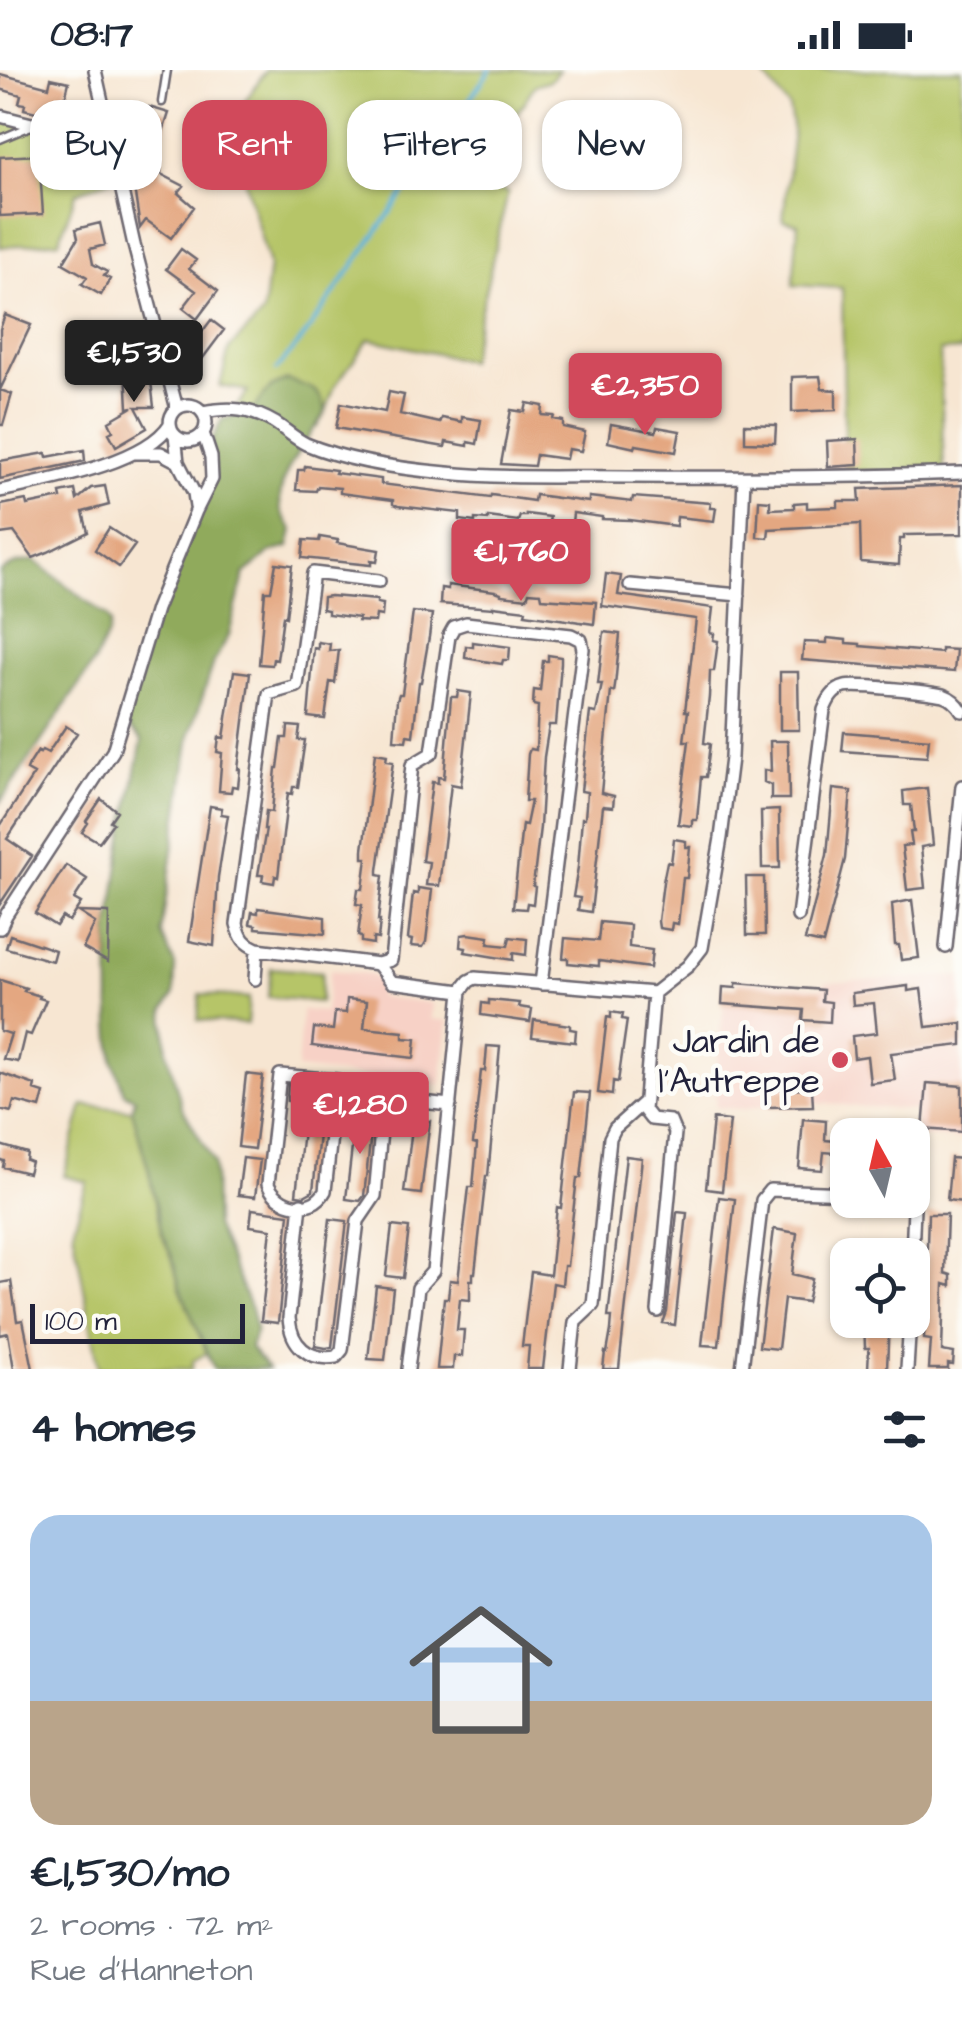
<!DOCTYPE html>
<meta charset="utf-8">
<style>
:root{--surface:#fff;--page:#f2f2f3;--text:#1f2937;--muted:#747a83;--line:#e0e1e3;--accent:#d1495b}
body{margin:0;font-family:"Architects Daughter",sans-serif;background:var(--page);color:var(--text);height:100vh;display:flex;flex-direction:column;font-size:38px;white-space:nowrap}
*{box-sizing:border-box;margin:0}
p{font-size:32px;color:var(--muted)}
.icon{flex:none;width:55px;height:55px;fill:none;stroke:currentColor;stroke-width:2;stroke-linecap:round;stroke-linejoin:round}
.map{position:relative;height:1299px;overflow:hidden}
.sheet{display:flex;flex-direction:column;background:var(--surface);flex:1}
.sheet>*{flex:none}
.banner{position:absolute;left:30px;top:30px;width:902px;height:90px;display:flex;gap:20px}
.needle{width:65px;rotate:352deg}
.tools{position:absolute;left:830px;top:1048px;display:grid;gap:20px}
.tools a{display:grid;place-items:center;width:100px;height:100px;border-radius:20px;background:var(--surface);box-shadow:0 2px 8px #0004;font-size:50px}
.scale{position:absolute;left:30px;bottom:25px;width:215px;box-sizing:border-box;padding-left:10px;border:5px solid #22223b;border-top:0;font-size:28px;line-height:35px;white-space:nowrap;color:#22223b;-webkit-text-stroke:8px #fdfcf7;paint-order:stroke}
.price{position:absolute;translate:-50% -85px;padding:0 22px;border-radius:10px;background:var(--accent);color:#fff;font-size:32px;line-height:65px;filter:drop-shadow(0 2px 5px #0008)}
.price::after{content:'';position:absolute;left:50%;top:60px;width:30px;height:22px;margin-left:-15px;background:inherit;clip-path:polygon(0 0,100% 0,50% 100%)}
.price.selected{background:#222;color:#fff}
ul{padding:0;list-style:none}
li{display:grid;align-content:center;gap:20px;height:530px;padding:0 30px}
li+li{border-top:2px solid var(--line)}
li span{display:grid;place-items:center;height:310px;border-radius:30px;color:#555}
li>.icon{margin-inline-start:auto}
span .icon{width:180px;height:180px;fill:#fffc;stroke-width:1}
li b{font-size:42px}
h2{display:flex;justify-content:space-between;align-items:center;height:120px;padding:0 30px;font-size:42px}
.pill{padding:0 35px;border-radius:30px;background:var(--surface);box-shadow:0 2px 8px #0004;font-size:35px;line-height:90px}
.pill.selected{background:var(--accent);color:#fff}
.status{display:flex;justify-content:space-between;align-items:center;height:70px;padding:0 50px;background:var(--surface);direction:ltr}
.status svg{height:28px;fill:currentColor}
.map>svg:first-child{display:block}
.built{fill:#f7d1c6}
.green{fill:#b6c567;stroke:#6c7451;stroke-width:2.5}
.forest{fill:#90aa5c;stroke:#59664c;stroke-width:2.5}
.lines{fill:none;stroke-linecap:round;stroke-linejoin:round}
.stream{stroke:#5db2d9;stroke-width:4}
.building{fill:#e4a781}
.service-casing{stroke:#6d6770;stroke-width:11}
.minor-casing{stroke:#6d6770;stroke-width:16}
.service{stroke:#fff;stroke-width:6}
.minor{stroke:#fff;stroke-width:11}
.poi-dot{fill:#d1495b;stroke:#fdfcf7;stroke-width:4}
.labels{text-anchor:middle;stroke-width:9;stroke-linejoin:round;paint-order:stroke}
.poi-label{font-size:35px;fill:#22223b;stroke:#fdfcf7;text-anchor:end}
</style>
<div class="status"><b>08:17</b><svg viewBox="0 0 49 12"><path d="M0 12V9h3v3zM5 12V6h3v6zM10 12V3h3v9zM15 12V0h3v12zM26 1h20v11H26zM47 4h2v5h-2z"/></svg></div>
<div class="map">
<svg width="962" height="1299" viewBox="0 0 962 1299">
<rect width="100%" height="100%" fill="#fdfcf7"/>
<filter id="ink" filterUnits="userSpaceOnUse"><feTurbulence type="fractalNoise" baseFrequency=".01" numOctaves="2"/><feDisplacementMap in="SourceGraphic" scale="20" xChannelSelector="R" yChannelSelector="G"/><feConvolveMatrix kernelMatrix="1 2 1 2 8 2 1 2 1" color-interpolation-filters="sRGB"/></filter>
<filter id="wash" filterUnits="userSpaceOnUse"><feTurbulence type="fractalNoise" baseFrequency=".0048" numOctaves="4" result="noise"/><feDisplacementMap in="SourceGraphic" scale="40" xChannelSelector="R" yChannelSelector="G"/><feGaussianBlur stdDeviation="2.25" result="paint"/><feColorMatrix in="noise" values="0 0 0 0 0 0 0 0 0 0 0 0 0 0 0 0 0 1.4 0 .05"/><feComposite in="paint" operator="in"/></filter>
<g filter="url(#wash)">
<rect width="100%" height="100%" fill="#f7e6d2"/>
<!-- built -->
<path class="built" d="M330,900l38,4 12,7 -1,16 53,6 -1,16 17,2 -7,64 -144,-16 5,-59 23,2z
M962,906v163l-46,-4v-25l-102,-7 -40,1 -28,5 -30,-2 -1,-26 11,-95 12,1 1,-7 85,8v-6z"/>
<!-- green -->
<path class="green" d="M266,0h293l-8,10 -16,5 -56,86 2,11 27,11 -39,168 -100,-22 -34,47 -9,25 -9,16 -82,-18 13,-18 -28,-5 9,-37 34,-35 6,-49 -34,-119 -17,-4z
M760,0h202v280l-22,1 4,122 -99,3 -3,-188 -49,-3 5,-61 -15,-4 10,-89 -4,-24z
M0,46l111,28 7,32 -42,17 -17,48 -59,6z
M271,898l51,4 -2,30 -52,-5z
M200,924l49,4 -2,26 -49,-4z
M83,1035l49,5 17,62 13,63 10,22 8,31 27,65 -14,8 -1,8h-93l-26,-139 14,-48 -23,-6z"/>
<!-- forest -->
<path class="forest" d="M287,310c22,7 33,7 39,31 -17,28 -52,64 -45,99 2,7 9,15 12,20l-4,17 -18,5 -27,23 -15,60 -15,27 -24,73 -29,198 14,32 -1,30 -10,16 3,41 15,55 32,56 1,62 36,84 5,21 -6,18 18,21h-54l-34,-81 -8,-31 -10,-22 -13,-63 -17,-62 3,-12 -11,-5 -11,-32 -3,-34 -1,-93 13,-92 20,-102 -18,-18 24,-88 64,-155 -1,-37 11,-23 29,-7 20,-25z
M34,490l72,56 4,8 -2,10 -15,30 -93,139v-231l17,-9z"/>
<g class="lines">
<!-- stream -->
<path class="stream" d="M276,300l24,-28 190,-272"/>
</g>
<g id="blocks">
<!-- building -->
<path class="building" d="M0,4l49,13 2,-9 18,4 -7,28 -16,-4 -2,8 -20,-5 1,-5 -6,-1 2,-8 -21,-6z
M149,37l20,6 -8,25v36l23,12 -6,7 16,14 -23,31 -25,-18 -6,8 -5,-34 -15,-57h3l-2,-13 22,-4z
M39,85l4,59 -43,2v-59z
M100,153l5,22 -15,4 3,15 14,8 -3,4 6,3 -9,16 -19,-11 5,-7 -24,-14 15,-25 -2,-9z
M181,179l15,11 -7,9 29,22 -21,28 -14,-11 13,-17 -30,-22z
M5,245l26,10 -31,65 12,4 -9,31h-3v-96z
M211,250l13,10 -21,28 -13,-10z
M149,294l5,43h-18l11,21 -31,18 -7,-13 4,-2 -4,-10 24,-14 -5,1 -2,-38z
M820,306l2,13 14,1v20l-44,2v-35z
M389,322l15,3 -4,19 40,9 2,-5 20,4v-5l19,3 -4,24 -9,-2v4l-22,-4 -1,5 -109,-19 5,-25 44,9z
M527,333l16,3 -1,9 12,1 -1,3 10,2v6l22,5 -4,19 -13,-2 -2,10 -30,-4 -2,11 -33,-2 10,-54 14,2z
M611,354l45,8 1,-5 23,4 -4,21 -40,-7 -1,3 -27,-6z
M745,354l31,1 -1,18 -30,-1z
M857,369l1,26 -30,2 -1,-26z
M84,380l1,11 -85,18v-18l46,-8 1,4z
M305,396l31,4 -1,3 46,6v5l109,14 1,-3 43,6 1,-6 54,7v-5l43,5 1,-5 78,6 -1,5h6l-2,13 -37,-4 -1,9 -46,-6 -28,-1v-2l-29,-4 -1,10 -23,-2 1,-4 -24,-3v2h-6l-2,5 -30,-4v3l-13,-1v3l-15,-2v-7l-62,-7 -5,-2v-4l-53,-7v-5l-22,-2 -2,5 -20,-1 2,-20h6z
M962,415v49l-58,1v4h-4l-1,26 -38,-3 -1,-38 -91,5 -1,9 -11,-1 2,-37 11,1v8l24,-1v-5l13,-1v6l31,-1v-6h22l-1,-12z
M105,416l4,19 -26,7 5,20 -40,20 -15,6 -19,-26 -14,2 1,-29 25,-5 1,5 34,-7 -1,-5 15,-3 2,10 14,-12z
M109,458l26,17 -16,22 -24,-17z
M320,467l18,3 -1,3 42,7 -2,12 -6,-1v4l-69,-7 2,-18 15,1z
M276,493l16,2 -6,52 -3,-1 -6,44 -4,-1 -1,6 -13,-1 6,-73h6z
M606,504l15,2 -3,19 95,13 -3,25 4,1 -1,6 5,1 -4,30h-4l-1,26 -5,46 6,1 -4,33h-5l-4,43h-5v6l-14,-2 11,-83h-5l4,-30h-3l11,-92 -94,-13z
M448,515l47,6 6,2v2l26,3 2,-6 12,1 1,5 54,4 -2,22 -69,-10 1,-4 -33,-4v2l-53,-4 1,-16 7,1z
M330,526l47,4v3l6,1 -1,12 -6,-1 -1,7 -17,-1 1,-3 -31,-4v-4l-6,-1 1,-12z
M413,542l19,2 -3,23 -8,45h-2l-6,54 -6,-1 -1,6 -12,-1 3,-40 2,-6h3z
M604,562l16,2 -5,52 -1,6 -3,-1 -10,102 13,3 -1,11 -10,-1 -12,106 -13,-2 2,-12 -7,-1 5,-30 4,-49h3l2,-26 -6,-1 9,-79 6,1 6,-29h-4z
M827,568l19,2v3l14,1v2l81,7v-4l15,1 -2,22 -152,-12 2,-18 23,1z
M318,572l12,2 -1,7 10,-1 -4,33 -5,-1 -5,37 -17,-2 6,-69 4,1z
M473,572l37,5 -1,13h-6l-1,4 -37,-6 1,-12 7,1z
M548,585l13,2v6l-5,62h-7l-5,32 -4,70 -7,59 2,1 -2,17 -6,-1 -1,6 -13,-1 9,-84 4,1 5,-24h-6l3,-47 2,-5 6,1 2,-44 -5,-1 1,-15 6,1 3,-30h5z
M234,601l16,2 -12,96h2l-2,18 -6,-1 -1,6 -12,-1 3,-38 -5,-1 2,-15 5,1z
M780,602h18l1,58h-19z
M458,621l13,2 -10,93 -10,-2 -12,102 -13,-1 3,-23 -7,-1 10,-79 6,1v-6l6,1 7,-81h6z
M66,656l11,7 -70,106 25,17 -32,48v-78l34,-52 -7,-4 2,-5 9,-14 2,2 2,-3 6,3z
M288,656l12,1 -2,13h7l-7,47h-5l-1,7 -4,-1 -10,84 -3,-1 -1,7 -12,-2 1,-6h-5l8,-46h-2l2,-18 6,1 4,-44h2l4,-30h5z
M844,662l85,7 -2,18 -85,-6z
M770,671h18l1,58h-18v-14l-7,-3v-12l7,1z
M375,683l12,2 -1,6 7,1 -15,108v5l5,1 -5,45h2l-2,18 -5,-1v6l-12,-2v-5l-3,-1 4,-31 -6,-1 2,-15h5l4,-31h-4v-8z
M927,718l6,57 -12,2 4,41 -18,2 -5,-44 10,-1 -2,-13h4l-3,-27h-7l-1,-14z
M833,719l18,2 -6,68 -22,85 -18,-4 22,-85z
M101,729l16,12 -7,10 3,2 -14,19 -17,-10 6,-9 -2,-2z
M210,736l12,2 -1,6 7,1 -10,62 -4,69 -25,-5z
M779,740l1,58h-18l-1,-57z
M674,769l12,2v6h4l-3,31h-4l-5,46 -6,-1 -1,7 -12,-2 -1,-7 5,-39 4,-20 4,1z
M66,795l21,14 -13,20 7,4 -12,18 -7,-4 -6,9 -21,-13z
M746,807h18l1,58h-18z
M418,818l14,2 -6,52 -3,5 -12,-1 1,-6 -4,-1 5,-46 5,1z
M912,830l7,58 -18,2 -2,-15h-4l-3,-41z
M258,838l67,9v17l-69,-6v-3l-6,-1 2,-12 6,1z
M78,842l31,1 -1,49 -25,-14 12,-25z
M600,852l30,3 -1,22 23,3 -2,18 -51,-7v5l-31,-3v-5h-5l2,-20 33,3z
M468,864l21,3 -1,7 20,2 2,-9 17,2 -1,16 -13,-2v7l-48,-8 1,-4 -6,-1 1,-12z
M10,865l45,15 -3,11 -46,-13z
M0,910l26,8 -2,3 16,5 -1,2 7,2 -15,35 -6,-2 -7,29 -15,-3 8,-25 -11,-3z
M736,913l87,7 -1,11 9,1 -1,20 -27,-2 1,-10 -82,-6 1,-17 13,1z
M908,916v5l13,-2 5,38 36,-4v22l-71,8 4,27 -25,3 -3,-27 -13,2 -2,-22 25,-3 -3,-30 -21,2 -1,-12z
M347,929l20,2 -3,27 39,4v6l13,1 -2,19 -102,-12 2,-18 19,2 2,-18 11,1z
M489,930l31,3 -1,4 13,2 -2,13 -49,-7 1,-12 7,1z
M611,942l12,2 -1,5 5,1 -9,62 -5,-1 -1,14 -14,-2 9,-76 4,1z
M534,950l36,5v4l6,1 -1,12 -43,-5z
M487,976l13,1 -12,129h-2l-11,97h-2v7h-3v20l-10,-1 -3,31h7l-2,26h-8l-1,13h-16l7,-71h4l2,-18 8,1 11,-94h4l4,-43 -4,-1 8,-72h4z
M0,1003l35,12 -1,5 10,3 -4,15 -26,-7 -3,11 -11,-3z
M246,1004l17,2 -9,73 -16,-2z
M927,1013l35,3v46l-39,-3z
M288,1015l36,3 -11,103 -9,5 -8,-1 10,-92 -19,-2z
M812,1018l1,18 -44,1v-18z
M574,1022l16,1 -9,85h-4l-10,88h-3l-2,19 -9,-2 -10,86h-16l2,-23h-7l9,-74 19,3 7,-68 4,1z
M356,1043l17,2 -9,81 -4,5 -14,-2z
M713,1049l17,2 -8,70 -16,-2z
M803,1049l23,2 -1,19 23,2v12l-24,-2 -2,18 -23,-2z
M413,1050l17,1 -9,73 -17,-2z
M0,1075l27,8 -1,7 5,2 -3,11 -25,-6 1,-6 -4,-1z
M626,1086l16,2 -22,201 -1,10h-16l2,-17 2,1 4,-23 1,-13h-4z
M243,1088l17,2 -5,37 -17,-2z
M951,1088l11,1v43l-15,-2z
M719,1127l16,2 -16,147 -17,-1z
M252,1139l37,5 -11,109 -17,-2 10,-92 -21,-3z
M677,1142l10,1 -12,112 -12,-2 4,-11z
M928,1144h19l-2,59 6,2v11l-7,-2 -2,67 12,2 -1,12 -5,-1v5h-19l2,-29 -7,-1z
M330,1149l17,2 -15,126 -6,1 -11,-2z
M392,1156l17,2 -6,50 -17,-2z
M774,1159l23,4 -5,41 20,5 -5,23 -23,-3 -6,50 -19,-2z
M11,1211l6,40 6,-1 10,49h-19l-6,-36 -8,2v-52z
M376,1216l17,2 -8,72 -17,-1z
M864,1250h25l-2,49h-19l1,-21h-4z"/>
</g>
</g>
<g filter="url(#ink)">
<use href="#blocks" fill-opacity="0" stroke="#6d6770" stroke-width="2.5"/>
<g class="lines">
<!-- service casing -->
<g class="service-casing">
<path id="service" d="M162,32l5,-32
M0,69l31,-13"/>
</g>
<!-- minor casing -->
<g class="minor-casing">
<path id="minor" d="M95,0l39,175 43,164
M0,46l111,28
M170 353a18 18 0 1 1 36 0a18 18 0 1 1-36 0Z
M203,342c27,-5 47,-4 72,11 11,7 20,16 31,21 43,18 95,25 141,29 60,6 121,3 182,4 111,1 222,0 333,-4
M175,365l3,27 16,31 2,14
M137,383h24l17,9
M0,421c45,-10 145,-27 170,-67
M379,511l-66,-8 -16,113 -28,8 -32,230c4,15 7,19 20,25l121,15 14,18 69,9 8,-10 6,-3 179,15 34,-27 14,-18 19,-110 10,-80 13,-279
M630,515l109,10
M798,846l26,-206c4,-10 9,-20 21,-23 12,-3 85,5 98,8 9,3 14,8 19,16
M0,858l6,-13 107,-164 43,-142 40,-98 16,-32 -1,-22 -8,-24
M946,877l16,-161
M378,894l13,-4 21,-195 20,-12 17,-117 5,-9 12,-4 105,12 10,5 2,9 -42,335
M255,909l2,-30
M654,923l-10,117 7,9 19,2 5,12 -17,178
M337,1010l-12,111c-13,24 -48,16 -57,-7l12,-109 57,5 47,18 66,7
M912,1130l2,8 -2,47
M301,1134l-12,114c2,27 19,43 47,39l6,-7 16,-129 17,-25 9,-98
M408,1299l10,-81 15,-17 28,-280
M570,1299l5,-47 18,-17 17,-167 5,-10 29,-26
M742,1299l20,-169 8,-10 78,3
M907,1299l3,-49"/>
</g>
<!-- service -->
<use href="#service" class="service"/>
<!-- minor -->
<use href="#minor" class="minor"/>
</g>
</g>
<!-- markers -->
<circle class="poi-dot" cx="840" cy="990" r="10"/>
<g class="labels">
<!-- poi labels -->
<g class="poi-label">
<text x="820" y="982">Jardin de<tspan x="820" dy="40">l'Autreppe</tspan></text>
</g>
</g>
</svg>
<div class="tools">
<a><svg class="needle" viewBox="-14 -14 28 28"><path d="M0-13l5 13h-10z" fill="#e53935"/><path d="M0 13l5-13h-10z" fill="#747a83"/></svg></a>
<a><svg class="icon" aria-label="locate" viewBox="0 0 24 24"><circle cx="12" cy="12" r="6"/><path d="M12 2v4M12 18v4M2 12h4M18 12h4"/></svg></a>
</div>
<div class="scale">100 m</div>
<b class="price selected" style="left:134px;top:335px">€1,530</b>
<b class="price" style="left:645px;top:368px">€2,350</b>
<b class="price" style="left:521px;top:534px">€1,760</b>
<b class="price" style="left:360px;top:1087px">€1,280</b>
<div class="banner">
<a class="pill">Buy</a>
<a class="pill selected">Rent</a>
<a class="pill">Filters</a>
<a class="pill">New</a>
</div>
</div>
<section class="sheet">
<h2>4 homes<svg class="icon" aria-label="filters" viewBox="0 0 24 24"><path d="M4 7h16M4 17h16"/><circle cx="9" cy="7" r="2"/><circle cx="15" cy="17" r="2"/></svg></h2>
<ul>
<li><span style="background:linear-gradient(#a9c7e8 60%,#b9a48a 0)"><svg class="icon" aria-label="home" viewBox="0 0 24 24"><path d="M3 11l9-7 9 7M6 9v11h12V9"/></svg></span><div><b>€1,530/mo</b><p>2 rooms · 72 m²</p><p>Rue d'Hanneton</p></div></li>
</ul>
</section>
